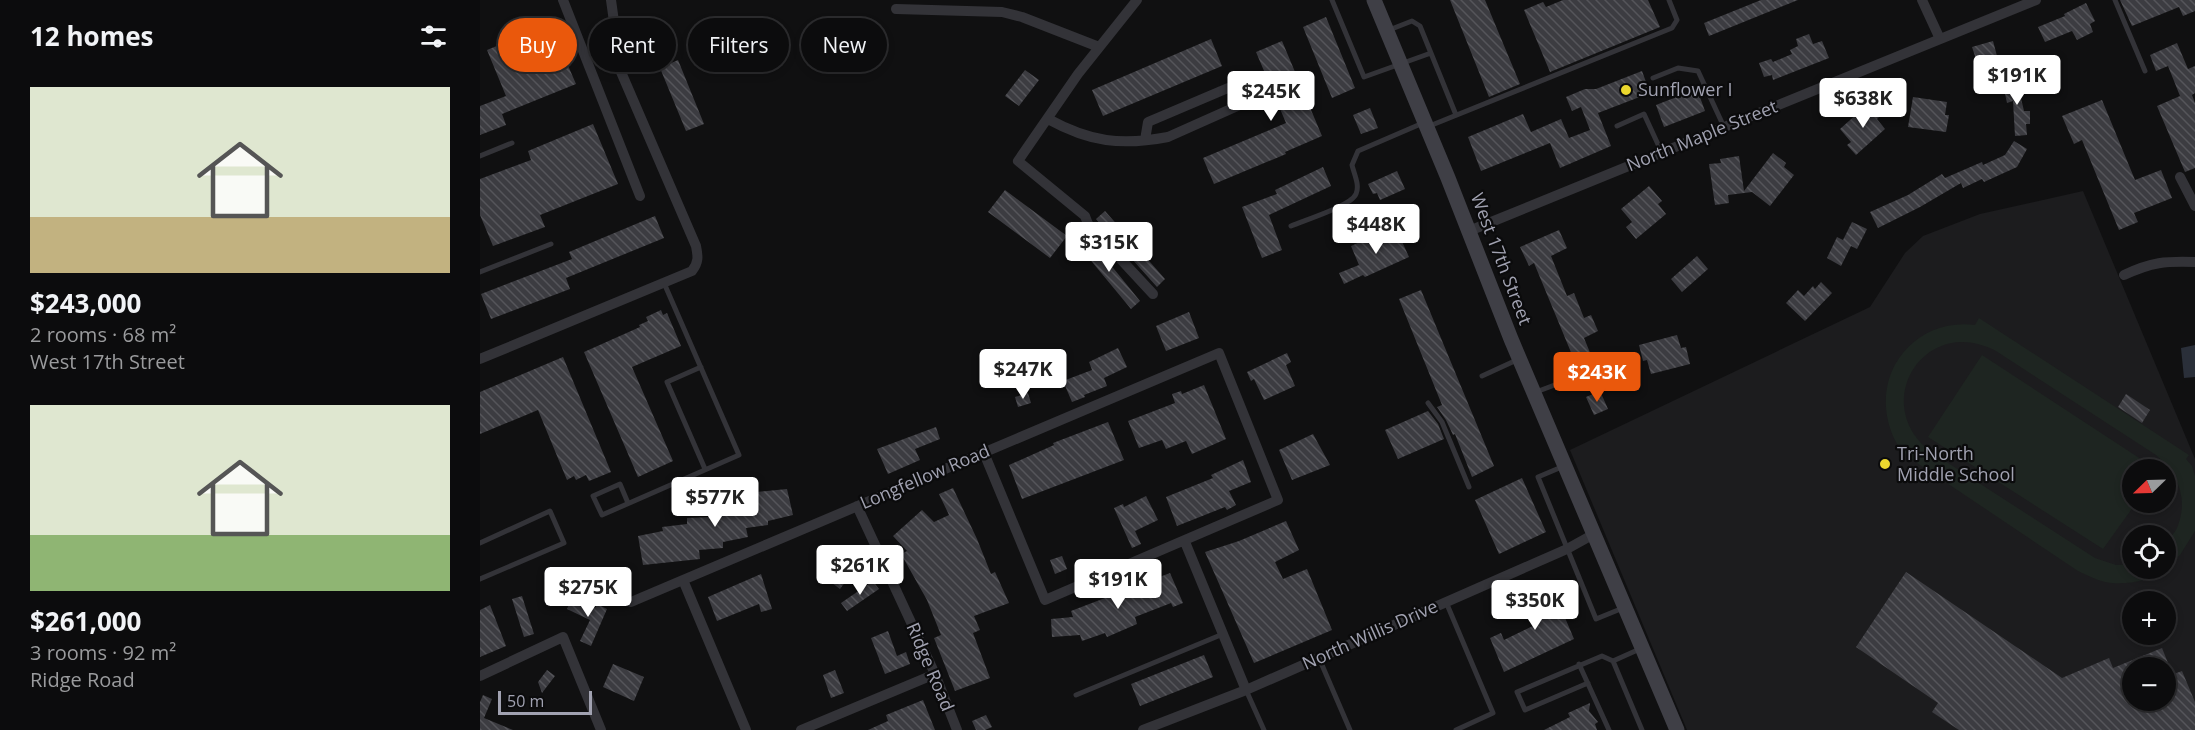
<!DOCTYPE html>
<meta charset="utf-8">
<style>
:root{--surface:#0c0c0d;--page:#151516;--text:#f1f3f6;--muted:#9a9b9d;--line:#2c2c2e;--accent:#ea580c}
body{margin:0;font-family:"Open Sans",sans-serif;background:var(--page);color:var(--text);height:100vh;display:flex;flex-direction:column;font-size:22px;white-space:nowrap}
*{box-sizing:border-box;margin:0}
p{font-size:20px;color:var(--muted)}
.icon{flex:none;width:33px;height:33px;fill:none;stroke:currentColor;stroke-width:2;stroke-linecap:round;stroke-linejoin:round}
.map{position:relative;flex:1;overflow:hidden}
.panel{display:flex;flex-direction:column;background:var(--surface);width:480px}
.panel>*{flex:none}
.top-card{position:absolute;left:18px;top:18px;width:570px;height:54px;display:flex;gap:12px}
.needle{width:39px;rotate:247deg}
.controls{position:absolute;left:1642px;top:459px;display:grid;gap:12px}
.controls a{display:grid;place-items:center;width:54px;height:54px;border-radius:50%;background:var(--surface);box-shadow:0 3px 9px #0003,0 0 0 2px var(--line);font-size:30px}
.scale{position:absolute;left:18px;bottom:15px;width:94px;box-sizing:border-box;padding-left:6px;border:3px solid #a1a2b1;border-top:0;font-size:16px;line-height:21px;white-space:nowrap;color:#a1a2b1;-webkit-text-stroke:4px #0b0b0c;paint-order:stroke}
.price{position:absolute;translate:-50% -51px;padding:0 14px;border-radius:6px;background:#fff;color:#222;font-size:20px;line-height:39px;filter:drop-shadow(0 2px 3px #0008)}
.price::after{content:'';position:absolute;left:50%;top:36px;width:18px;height:14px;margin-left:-9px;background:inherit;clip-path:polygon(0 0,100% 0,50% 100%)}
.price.current{background:var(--accent);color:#fff}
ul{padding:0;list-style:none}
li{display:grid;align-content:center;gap:12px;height:318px;padding:0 30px}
li span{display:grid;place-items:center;height:186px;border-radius:0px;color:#555}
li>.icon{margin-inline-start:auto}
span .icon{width:108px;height:108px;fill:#fffc;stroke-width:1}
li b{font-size:26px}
h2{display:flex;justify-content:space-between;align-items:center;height:72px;padding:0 30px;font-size:26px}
.chip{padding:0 21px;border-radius:27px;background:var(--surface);box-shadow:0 3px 9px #0003,0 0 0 2px var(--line);font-size:21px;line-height:54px}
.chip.current{background:var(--accent);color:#fff}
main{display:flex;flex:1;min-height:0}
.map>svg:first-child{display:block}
.built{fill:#1c1c1e;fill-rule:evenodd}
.green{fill:#1e2521}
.water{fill:#2a2f39}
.building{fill:url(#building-back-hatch)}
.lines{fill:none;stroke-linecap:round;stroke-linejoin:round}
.service{stroke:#333338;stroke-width:5}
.minor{stroke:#333338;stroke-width:10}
.secondary{stroke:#3f3f46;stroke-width:15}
.poi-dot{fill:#ebd72e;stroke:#0b0b0c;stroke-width:2}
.labels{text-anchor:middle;stroke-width:4.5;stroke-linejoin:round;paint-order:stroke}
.poi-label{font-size:18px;fill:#a1a2b1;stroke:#0b0b0c;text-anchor:start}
.street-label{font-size:18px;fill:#a1a2b1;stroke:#0b0b0c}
</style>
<main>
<section class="panel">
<h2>12 homes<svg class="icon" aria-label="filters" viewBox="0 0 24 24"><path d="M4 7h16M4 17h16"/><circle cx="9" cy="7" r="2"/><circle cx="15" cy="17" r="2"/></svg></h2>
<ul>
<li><span style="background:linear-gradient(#dfe7d0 70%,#c2b280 0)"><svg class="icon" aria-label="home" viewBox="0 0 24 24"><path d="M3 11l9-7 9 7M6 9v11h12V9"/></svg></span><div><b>$243,000</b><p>2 rooms · 68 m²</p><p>West 17th Street</p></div></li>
<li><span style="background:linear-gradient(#dfe7d0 70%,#8fb573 0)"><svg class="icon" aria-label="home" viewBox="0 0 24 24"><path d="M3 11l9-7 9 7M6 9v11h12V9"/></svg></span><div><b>$261,000</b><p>3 rooms · 92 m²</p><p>Ridge Road</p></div></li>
</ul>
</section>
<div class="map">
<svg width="1715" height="730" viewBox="0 0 1715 730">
<defs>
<pattern id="building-back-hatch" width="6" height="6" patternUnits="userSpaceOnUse" patternTransform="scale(1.5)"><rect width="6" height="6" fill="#3c3c41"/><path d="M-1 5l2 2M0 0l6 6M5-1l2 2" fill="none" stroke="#55555a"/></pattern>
</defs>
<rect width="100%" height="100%" fill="#101011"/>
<!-- built -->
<path class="built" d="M1603,191l112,268v271h-508l-117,-280 300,-143 35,-54 18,-17 57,-22zM1653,470h33v32h-33zM1653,536h33v32h-33zM1653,602h33v32h-33zM1653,668h33v32h-33z"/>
<!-- green -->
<path class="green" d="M1499,318l210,137 -3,4 6,7 3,10v55l-15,24 -14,13c0,-7 -2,-18 1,-24 2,-6 7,-10 10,-16 12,-29 1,-54 -21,-73l-160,-104c-71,-38 -128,53 -65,101l164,106 21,7 17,-1v4l32,1c-14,12 -41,17 -60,13 -9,-2 -18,-7 -27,-11l-158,-106c-8,-5 -15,-11 -21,-18 -6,-9 -10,-20 -12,-31 -9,-53 34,-98 88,-91z
M1502,355l174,114 -23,1v32l3,1 -33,46 -175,-112z"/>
<!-- water -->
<path class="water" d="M1715,345v32l-11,1 -3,-30z"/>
<!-- building -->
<path class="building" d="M970,0h35l35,84 -31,13z
M1083,0h85l12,27 -110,45 -26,-62 19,-8 3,5z
M1281,0h37l-89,36 -5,-13z
M1640,0h75v11l-12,5 -4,-9 -47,19z
M1606,3l9,18 -5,3 3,8 -16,8 -5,-9 -27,11 -7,-15 27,-11 -1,-2z
M846,17l29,71 -23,10 -29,-71z
M70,24l26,60 -74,30 4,11 -26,10v-29l26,-10 -19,-46z
M1329,34l4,10 9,-3 7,17 -56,22 -1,-5 -8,2 -5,-14 12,-4 2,3 19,-8 -2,-4 8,-4 -2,-7z
M731,39l11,27 -119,50 -11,-26z
M802,41l40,95 -37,16 1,2 -72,30 -11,-26 83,-35 -30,-71z
M1513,41l4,15 -20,6 -5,-15z
M1697,43l11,26 7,-3v27l-3,2 3,8v65l-10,4 -28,-66 23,-10 -12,-30 -12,5 -6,-16z
M1537,55l5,20 -15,4 -5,-20z
M198,60l26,64 -18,7 -26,-63z
M545,70l14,10 -20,26 -14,-10z
M1162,71l8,22 -52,20 13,33 -51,22 -10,-25 -69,28 -13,-34 55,-23 8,18 30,-13 8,19 21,-8 -9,-23 -9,4 -6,-14 19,-8h11z
M1536,77l8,34h6v13h-4l1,11 -12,1 -2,-35 -6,2 -5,-23z
M1217,89l8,22 -41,16 -8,-22z
M1433,97l34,5 -2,13h4l-3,17 -38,-5z
M1622,100l33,80 26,-10 11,28 -38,15 4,9 -19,8 -37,-90 -8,4 -12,-28z
M1389,103l11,13 -3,3 8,10 -29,26 -9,-10 4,-3 -11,-13z
M890,108l8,20 -17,6 -8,-19z
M113,124l25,60 -78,31 5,12 -52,19 -13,-31v-36l51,-19 -3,-9z
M1534,141l13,8 -10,18 -33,15 -2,-3 -19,9 -2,-5 -41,24 -42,21 -8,-16 38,-17 34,-21 3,4 37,-16 1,3 22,-10z
M1293,153l13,10 -2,4 10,8 -24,31 -18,-14 -24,3 1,8 -14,2 -6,-41 12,-1 -1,-4 19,-3 5,35z
M843,167l8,19 -62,29 13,35 -20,8 -20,-51 35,-13 -2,-4z
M917,171l8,18 -25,11 -3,-7 -4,1 -5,-10z
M1169,186l13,15 -4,3 8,10 -30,25 -10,-12 6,-5 -11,-13z
M525,190l62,46 -17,22 -62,-46z
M625,211l60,68 -8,8 -61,-68z
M175,216l9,22 -98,40 4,11 -79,30 -10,-25 91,-35 -3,-7z
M1372,222l15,7 -10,20 -6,-3 -10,20 -14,-8 10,-21 6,3z
M915,226l14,31 -44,20 -2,-2 -19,9 -5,-11 20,-8 -8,-19z
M1079,230l8,18 -16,8 16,40 7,-3 10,25 7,-3 7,16 -14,7 7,17 -16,7 -41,-99 -5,3 -9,-19z
M608,237l52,64 -9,8 -53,-64z
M1217,256l11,13 -26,23 -11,-13z
M1341,282l11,11 -27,28 -19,-18 12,-13 6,6 9,-10 2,3z
M941,290l73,176 -22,11 -17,-43 -2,1 -7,-15 -9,-13 5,-2 -43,-106z
M181,310l2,5 4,-2 14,33 -49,21 41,94 -35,16 -54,-125 56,-25 -1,-2 9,-4 -2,-4z
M709,312l10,26 -33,13 -10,-25z
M1197,335l4,13 5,-1 4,17 -39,10 -4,-14 -4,1 -4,-16z
M638,348l9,19 -23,11 3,8 -23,9 1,2 -13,5 -9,-21 29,-11 -3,-8z
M807,353l4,9 -5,3 9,21 -31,14 -10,-21 -3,2 -4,-9z
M83,357l48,115 -22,9 -3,-6 -10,5 -2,-4 -7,4 -29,-70 -58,24v-42z
M724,385l22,54 -34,15 -6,-13 -20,8 -4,-9 -23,8 -11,-27 47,-18 -3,-9 9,-3 1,3z
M1120,391l8,18 -14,6 -8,-18z
M548,393l3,10 -13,4 -3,-10z
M1646,394l24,16 -8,13 -24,-16z
M948,411l10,13 6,15 -46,20 -13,-29z
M628,422l16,38 -102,39 -13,-34 45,-20 -1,-2z
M456,427l4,12 -25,10 5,11 -32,14 -11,-25z
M833,434l17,31 -38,15 -13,-30z
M763,460l8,22 -22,9 7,14 -9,5 -2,-3 -48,19 -11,-29 47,-19 -2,-3z
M1042,478l24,54 -47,22 -24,-54z
M473,488l24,51 14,35 4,-2 14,31 -35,13 6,14 -7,3 17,45 -35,13 -21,-53 7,-3 -14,-35 -26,-46 6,-3 -14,-15 29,-26 12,12 15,-7 -10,-21z
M307,489l6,26 -25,6v4l-22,3 2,9 -25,5v6l-24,2 1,9 -57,6 -5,-29 25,-5 -1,-4 25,-3v-6l24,-1 -1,-9 22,-2 -1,-8 25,-6z
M666,496l12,24 -23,11 6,13 -9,4 -18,-40 9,-4 1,3z
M806,521l13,29 -24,12 8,17 24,-10 25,61 -78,33 -49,-111 34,-11z
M375,551l9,6 -24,32 -8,-6z
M582,556l5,13 -12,5 -5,-14z
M1426,572l156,106 47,-20 4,10 49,-20 8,20h-37v32h33v-23l16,-6 13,31v28h-236l-27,-18 6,-9 -82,-56z
M690,573l13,30 -10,4 -2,-4 -36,14 2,7 -30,13 -2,-4 -23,8 -2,-6 -28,2 -1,-18 22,-2 -2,-6z
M281,574l11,35 -11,3 -2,-8 -42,17 -9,-24z
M393,581l6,8 -32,22 -6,-8z
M1074,583l4,9 -3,2 19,45 -70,33 -14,-34 11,-5 3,7 31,-15 -12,-28z
M42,596l12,38 -10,3 -12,-38z
M92,597l23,11 2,-4 10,5 -16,37 -11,-5 10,-21 -23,-11z
M10,605l16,41 -26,11v-47z
M408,631l9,25 9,-4 4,12 -25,10 -14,-36z
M724,655l9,22 -73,29 -9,-22z
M133,664l31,13 -10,24 -31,-14z
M67,670l8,6 -13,17 -4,-11z
M355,670l9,23 -13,5 -8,-23z
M3,695l9,4 -8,19 29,12h-33v-28z
M443,700l12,30h-67l20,-9 -2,-6z
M1110,703l-1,8 9,11 -3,2 2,6h-53l26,-13 -2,-4z
M506,715l6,12 -7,3h-9l-4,-9z"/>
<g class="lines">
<!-- service -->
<path class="service" d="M852,0l32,77 67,-24
M1635,0l30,71
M909,30l23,-9 8,5 36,89
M1173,78l25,-10 20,3 26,56
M1137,126l27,-12 18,39
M947,127l245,-99 5,-8 -8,-20
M0,156l32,-13
M811,226c14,-6 60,-20 65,-32 4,-9 -2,-20 -4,-29l6,-14 65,-28
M0,272l71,-28
M221,367l-34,15 38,87
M1002,376l37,-17
M1056,392l85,-32
M948,403l14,19 27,65
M1084,466l-26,11 58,142 27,-11
M148,503l-8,-19 -27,12 9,19 137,-60 -75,-172
M0,543l70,-32 14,32 -84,36
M966,602l47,111 -37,17
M839,658l31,72
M1133,661l29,-13
M1099,664l30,66
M1108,683l-63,27 -8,-18 85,-36 11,5 29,69
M766,690l18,40
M596,695l147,-61"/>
<!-- minor -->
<path class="minor" d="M83,0l77,196
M657,0l-59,74 -60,87 67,55 3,8 65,70
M1442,0l18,39
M416,9l106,3 20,5 77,30
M568,119c42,23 73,27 120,18l74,-33v-7l-5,-8 -9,-1 -80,34 -3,18
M1700,177l15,29
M989,231l567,-231
M1644,275c28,-13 41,-14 71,-13
M0,359l212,-88c7,-9 6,-15 4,-25l-75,-174 -10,-72
M377,506l78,168 22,56
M705,542l61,148
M203,580l63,150
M151,602l588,-249 59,147 -233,100 -61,-147
M0,676l83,-39 38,93
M321,730l134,-56
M663,730l103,-40 321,-141 27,-15"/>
<!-- secondary -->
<path class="secondary" d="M894,0l74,178 63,161 166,391"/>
</g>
<!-- markers -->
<g class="poi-dot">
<circle cx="1146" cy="90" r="6"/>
<circle cx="1405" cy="464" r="6"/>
</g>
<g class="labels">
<!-- poi labels -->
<g class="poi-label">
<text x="1158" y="96">Sunflower I</text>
<text x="1417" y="460">Tri-North<tspan x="1417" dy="21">Middle School</tspan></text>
</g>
<!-- street labels -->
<g class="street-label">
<text transform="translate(1222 136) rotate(-22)" y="6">North Maple Street</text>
<text transform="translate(1021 259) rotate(69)" y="6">West 17th Street</text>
<text transform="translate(445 477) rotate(-23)" y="6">Longfellow Road</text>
<text transform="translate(890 635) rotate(-24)" y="6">North Willis Drive</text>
<text transform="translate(450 667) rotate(67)" y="6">Ridge Road</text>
</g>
</g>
</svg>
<div class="controls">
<a><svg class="needle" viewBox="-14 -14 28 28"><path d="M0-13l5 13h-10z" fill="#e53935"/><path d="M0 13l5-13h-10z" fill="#9a9b9d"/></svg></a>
<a><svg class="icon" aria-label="locate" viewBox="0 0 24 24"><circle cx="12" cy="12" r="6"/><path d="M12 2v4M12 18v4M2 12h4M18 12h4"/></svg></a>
<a>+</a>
<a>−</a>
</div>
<div class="scale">50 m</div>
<b class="price" style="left:1537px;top:106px">$191K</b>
<b class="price" style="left:791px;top:122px">$245K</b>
<b class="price" style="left:1383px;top:129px">$638K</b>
<b class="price" style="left:896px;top:255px">$448K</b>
<b class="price" style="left:629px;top:273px">$315K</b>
<b class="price" style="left:543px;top:400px">$247K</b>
<b class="price current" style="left:1117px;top:403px">$243K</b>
<b class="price" style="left:235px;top:528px">$577K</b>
<b class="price" style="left:380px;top:596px">$261K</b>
<b class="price" style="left:638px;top:610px">$191K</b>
<b class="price" style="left:108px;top:618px">$275K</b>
<b class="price" style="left:1055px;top:631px">$350K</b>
<div class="top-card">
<a class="chip current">Buy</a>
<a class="chip">Rent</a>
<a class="chip">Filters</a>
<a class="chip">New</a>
</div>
</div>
</main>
